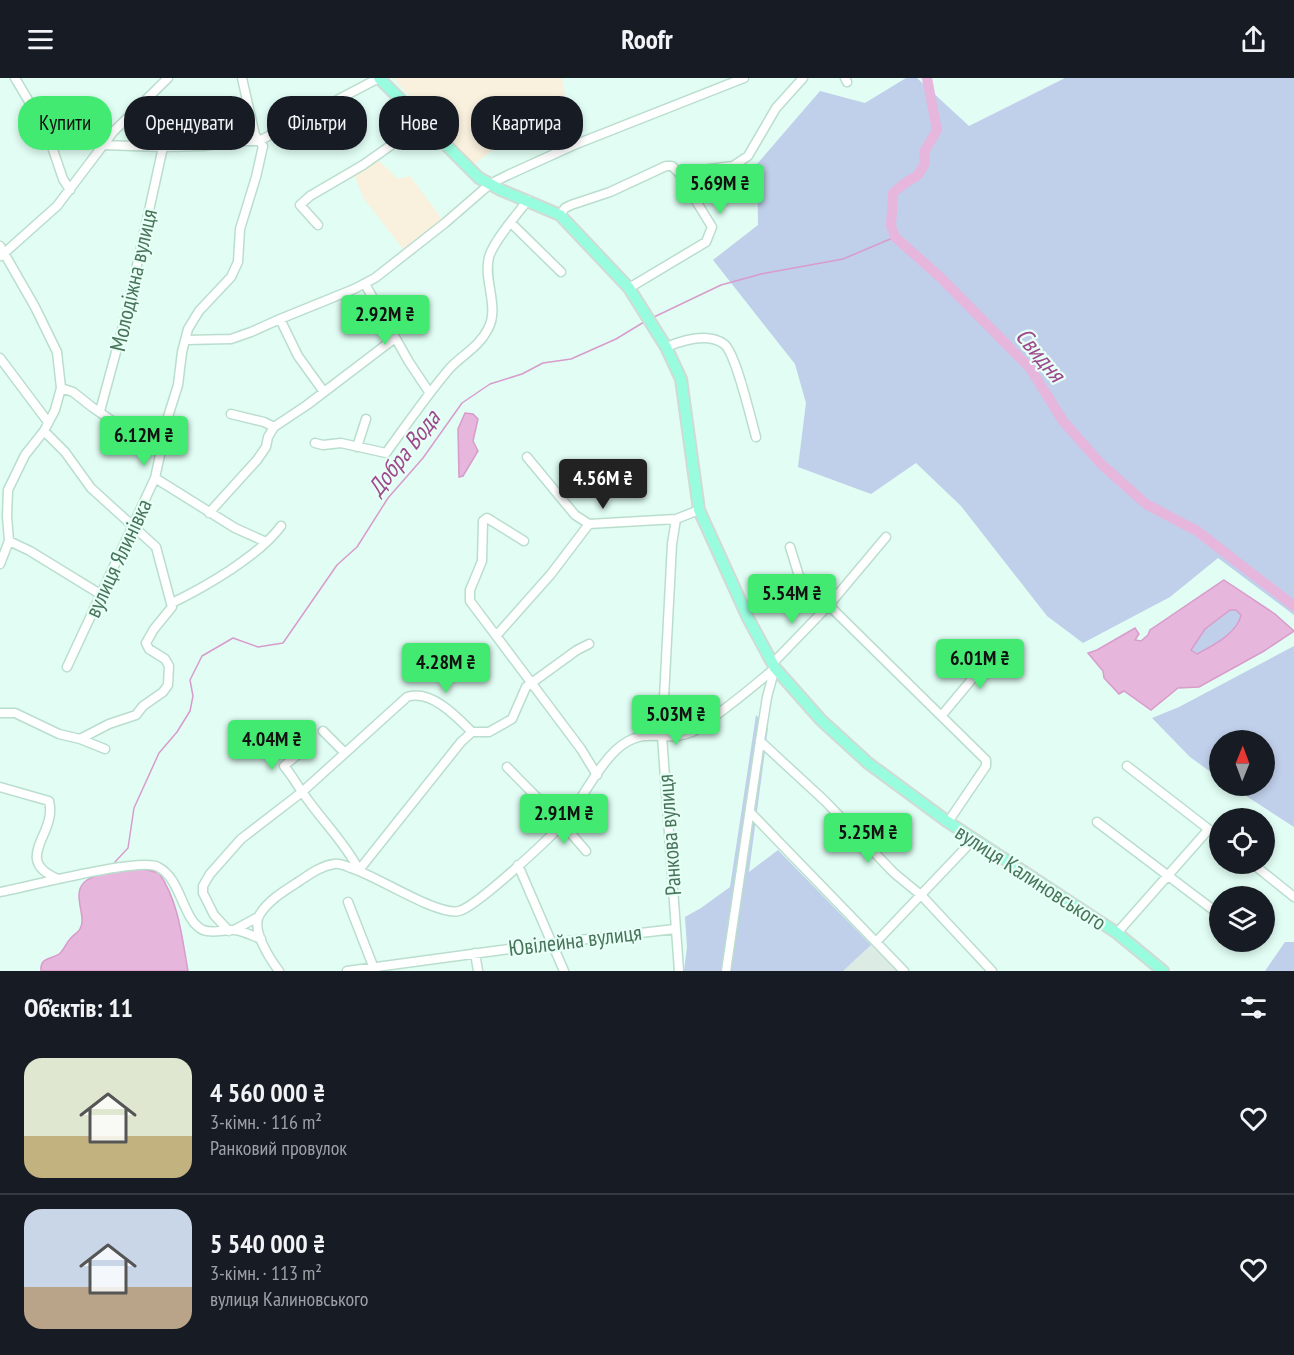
<!DOCTYPE html>
<html lang="uk">
<meta charset="utf-8">
<style>
:root{--surface:#171b24;--page:#242831;--text:#f1f3f6;--muted:#9ea1a6;--line:#363941;--accent:#43ea72}
body{margin:0;font-family:"PT Sans Narrow",sans-serif;background:var(--page);color:var(--text);height:100vh;display:flex;flex-direction:column;font-size:22px;white-space:nowrap}
*{box-sizing:border-box;margin:0}
p{font-size:20px;color:var(--muted)}
.icon{flex:none;width:33px;height:33px;fill:none;stroke:currentColor;stroke-width:2;stroke-linecap:round;stroke-linejoin:round}
.map{position:relative;height:893px;overflow:hidden}
.drawer{display:flex;flex-direction:column;background:var(--surface);flex:1}
.drawer>*{flex:none}
.top-card{position:absolute;left:18px;top:18px;width:600px;height:54px;display:flex;gap:12px}
.needle{width:39px;rotate:1deg}
.tools{position:absolute;left:1209px;top:652px;display:grid;gap:12px}
.tools a{display:grid;place-items:center;width:66px;height:66px;border-radius:50%;background:var(--surface);box-shadow:0 3px 9px #0003;font-size:30px}
.price{position:absolute;translate:-50% -51px;padding:0 14px;border-radius:6px;background:var(--accent);color:#111;font-size:20px;line-height:39px;filter:drop-shadow(0 2px 3px #0008)}
.price::after{content:'';position:absolute;left:50%;top:36px;width:18px;height:14px;margin-left:-9px;background:inherit;clip-path:polygon(0 0,100% 0,50% 100%)}
.price.selected{background:#222;color:#fff}
ul{padding:0;list-style:none}
li{display:flex;align-items:center;gap:18px;height:150px;padding:0 24px}
li+li{border-top:2px solid var(--line)}
li span{display:grid;place-items:center;flex:none;width:168px;height:120px;border-radius:18px;color:#555}
li>.icon{margin-inline-start:auto}
span .icon{width:72px;height:72px;fill:#fffc;stroke-width:1}
li b{font-size:26px}
h2{display:flex;justify-content:space-between;align-items:center;height:72px;padding:0 24px;font-size:26px}
.pill{padding:0 21px;border-radius:24px;background:var(--surface);box-shadow:0 3px 9px #0003;font-size:21px;line-height:54px}
.pill.selected{background:var(--accent);color:#111}
header{display:flex;justify-content:space-between;align-items:center;height:78px;padding:0 24px;background:var(--surface);font-size:27px;font-weight:700}
.map>svg:first-child{display:block}
.industrial{fill:#ddebe5}
.education{fill:#f9f1de}
.green{fill:#c0cfea}
.water{fill:#e6b6dc;stroke:#d89ccb;stroke-width:1.5;fill-rule:evenodd}
.lines{fill:none;stroke-linecap:round;stroke-linejoin:round}
.stream{stroke:#d89ccb;stroke-width:1.5}
.river{stroke:#e6b6dc;stroke-width:10}
.minor-casing{stroke:#badecd;stroke-width:11}
.major-casing{stroke:#cfdbd4;stroke-width:14}
.minor{stroke:#fff;stroke-width:8}
.major{stroke:#98fdde;stroke-width:10}
.labels{text-anchor:middle;stroke-width:4.5;stroke-linejoin:round;paint-order:stroke}
.street-label{font-size:22px;fill:#48745a;stroke:#e8fff7}
.water-label{font-size:24px;font-style:italic;fill:#9e498b;stroke:#e8fff7}
</style>
<header><svg class="icon" aria-label="menu" viewBox="0 0 24 24"><path d="M4 6h16M4 12h16M4 18h16"/></svg>Roofr<svg class="icon" aria-label="share" viewBox="0 0 24 24"><path d="M12 15V3M7 8l5-5 5 5M5 13v7h14v-7"/></svg></header>
<div class="map">
<svg width="1294" height="893" viewBox="0 0 1294 893">
<rect width="100%" height="100%" fill="#e1fdf4"/>
<!-- industrial -->
<path class="industrial" d="M871,867l26,26h-54z"/>
<!-- education -->
<path class="education" d="M393,0h169l3,17 -17,19 -2,-1 -25,11 1,4 -49,37z
M376,80l22,21 12,-3 32,43 -38,31 -40,-51 -11,-26z"/>
<!-- green -->
<path class="green" d="M906,0h11l52,48 96,-48h229v537l-76,-57 -48,39 -87,46 -36,-27 -86,-110 -45,-43 -45,31 -73,-27 8,-64 -11,-39 -82,-104 45,-35 -1,-61 63,-73 45,12z
M1230,532h6l5,5c-3,18 -29,31 -44,39l-6,-5 14,-20z
M1294,568v181l-63,-41h33v-45h-44l-1,37 -29,-21 -38,-39 27,-11z
M756,637l12,13 -19,144 29,-22 93,95 -28,26h-159l3,-24 -2,-30 16,-9 29,-21z
M1285,864h9v29h-29z"/>
<!-- water -->
<path class="water" d="M465,335l8,1 5,5 -5,22 5,10 -15,25 -4,1 -1,-48z
M1224,502l51,34 19,17 -30,20 -65,36 -21,1 -27,22 -27,-19 -5,3 -15,-16 -1,-7 -15,-18 9,-3 38,-22 4,6 -4,6 6,1 7,-6 2,-5zM1230,532h6l5,5c-3,18 -29,31 -44,39l-6,-4 14,-21z
M143,791l16,4c20,29 23,65 29,98h-147c-1,-14 9,-11 18,-17 5,-4 7,-11 11,-15 3,-4 8,-6 10,-10 8,-13 -11,-37 7,-49 12,-8 41,-10 56,-11z"/>
<g class="lines">
<!-- stream -->
<path class="stream" d="M654,239l67,-32 40,-11 82,-15 52,-22
M115,784l13,-14 6,-40 25,-55 18,-21 13,-21 3,-15 -3,-16 12,-24 31,-18 25,9 25,-4 54,-78 20,-18 31,-49 35,-40 39,-55 28,-19 32,-10 21,-11 28,-4 45,-20 28,-17"/>
<!-- river -->
<path class="river" d="M927,0l10,52 -13,22 1,11 -7,12 -13,8 -12,10 -2,33 4,11 45,40 90,91 33,53 37,42 46,41 51,27 97,75"/>
<!-- minor casing -->
<g class="minor-casing">
<path id="minor" d="M15,0l32,54 16,47 7,11
M845,0l2,4
M103,67l60,2 41,-1 30,-5h25l120,-63
M560,137l5,-7 6,-3 39,-13 56,-26h6l14,14
M511,145l50,49
M318,147l-18,-20 10,-9 53,-31 61,-43
M0,168l35,61 22,45 4,36 -6,22 -11,21 -19,24 -17,35 -1,26 2,25 -9,23
M1,178l56,-50 56,-74 55,-54
M365,206l44,78 20,30
M629,210l77,-46 6,-15 -19,-31 -7,-16 23,-11 24,-3 15,-10 28,-48 27,-30
M280,241l18,37 26,36
M186,262l45,-1 20,-7 29,-13 74,-30 21,-11 70,-55 45,-39 18,-9 66,-30 170,-67
M666,269c17,-7 42,-15 58,-3 12,9 27,76 32,93
M0,280l48,64
M61,310l12,4 19,15 55,38 6,1 7,-4
M100,333l26,-96 37,-168
M231,336l33,8 10,5
M44,353l21,21 26,36 65,59 16,60 -18,22 -8,14 3,6 16,10 4,7 -1,19 -5,7 -20,14 -7,9 -27,9 -29,15
M315,365l8,2 18,-2 45,10c21,-29 41,-58 64,-85 12,-13 29,-21 38,-39 12,-22 -5,-48 1,-72 4,-15 29,-44 39,-57
M357,369l9,-28
M527,379l48,58 14,9 87,-5 23,-9
M155,400l80,50 31,14
M209,435l48,-53 9,-13 2,-10 6,-10 33,-22 88,-67
M676,441l-4,25 -10,192 17,235
M9,463l21,10 70,43
M524,463l-37,-23 -4,3 -1,40 -12,29v11l111,148 16,26
M790,469l9,29 187,184v6l-38,56
M172,525c33,-16 87,-47 109,-77
M496,558l55,-62 38,-50
M772,586l57,-59 57,-68
M67,589l88,-189 5,-23v-13l18,-57 4,-33 6,-23 11,-18 32,-34 7,-15 2,-33 16,-52 7,-31 -8,-11 -13,-57
M0,635h15l44,21 21,5 25,10
M942,637l56,-67
M323,653l22,22
M760,663l65,60 69,72 28,23 70,75
M297,677l-13,11c8,9 12,18 19,27 18,27 41,48 56,77l102,-128 11,-10h17l23,-13 14,-32 51,-37 12,-6
M1127,688l93,72
M507,689l55,56 24,28
M0,709l49,14c9,33 -38,58 9,78
M750,734l154,159
M1097,744l123,93
M1253,786l41,33
M518,787l46,106
M0,814c27,-5 140,-35 158,-25 24,12 24,53 45,63 11,4 21,-1 32,0 8,1 18,6 26,9
M348,824l27,69
M234,852l24,-13
M229,853l-15,-16 -11,-22v-7l7,-12 31,-35 61,-47 105,-95c24,-8 50,20 65,35
M1117,855l91,-103
M876,864l98,-103
M1255,864l1,1
M475,875l3,18
M279,893c-9,-12 -29,-42 -19,-57 9,-14 24,-23 38,-32 11,-7 22,-16 36,-18 6,-1 12,2 17,4 26,8 86,48 108,43 17,-4 90,-72 104,-88 19,-22 31,-52 53,-73 28,-26 47,-6 76,-18 7,-3 13,-9 19,-13 22,-16 43,-33 64,-51
M347,893l206,-28 122,-14
M726,893l34,-230 7,-44 8,-29"/>
</g>
<!-- major casing -->
<g class="major-casing">
<path id="major" d="M379,0l100,100 22,12 59,25 69,73 37,59 15,32 18,131 49,108 27,50 46,52 47,43 80,59 169,111 46,38"/>
</g>
<!-- minor -->
<use href="#minor" class="minor"/>
<!-- major -->
<use href="#major" class="major"/>
</g>
<g class="labels">
<!-- street labels -->
<g class="street-label">
<text transform="translate(133 202) rotate(-77)" y="8">Молодіжна вулиця</text>
<text transform="translate(118 480) rotate(-65)" y="8">вулиця Ялинівка</text>
<text transform="translate(669 757) rotate(-94)" y="8">Ранкова вулиця</text>
<text transform="translate(1031 799) rotate(33)" y="8">вулиця Калиновського</text>
<text transform="translate(575 862) rotate(-7)" y="8">Ювілейна вулиця</text>
</g>
<!-- water labels -->
<g class="water-label">
<text transform="translate(1040 277) rotate(50)" y="8">Свидня</text>
<text transform="translate(404 375) rotate(-52)" y="8">Добра Вода</text>
</g>
</g>
</svg>
<div class="tools">
<a><svg class="needle" viewBox="-14 -14 28 28"><path d="M0-13l5 13h-10z" fill="#e53935"/><path d="M0 13l5-13h-10z" fill="#9ea1a6"/></svg></a>
<a><svg class="icon" aria-label="locate" viewBox="0 0 24 24"><circle cx="12" cy="12" r="6"/><path d="M12 2v4M12 18v4M2 12h4M18 12h4"/></svg></a>
<a><svg class="icon" aria-label="layers" viewBox="0 0 24 24"><path d="M12 4l9 5-9 5-9-5zM3 14l9 5 9-5"/></svg></a>
</div>
<b class="price" style="left:720px;top:137px">5.69M ₴</b>
<b class="price" style="left:385px;top:268px">2.92M ₴</b>
<b class="price" style="left:144px;top:389px">6.12M ₴</b>
<b class="price selected" style="left:603px;top:432px">4.56M ₴</b>
<b class="price" style="left:792px;top:547px">5.54M ₴</b>
<b class="price" style="left:980px;top:612px">6.01M ₴</b>
<b class="price" style="left:446px;top:616px">4.28M ₴</b>
<b class="price" style="left:676px;top:668px">5.03M ₴</b>
<b class="price" style="left:272px;top:693px">4.04M ₴</b>
<b class="price" style="left:564px;top:767px">2.91M ₴</b>
<b class="price" style="left:868px;top:786px">5.25M ₴</b>
<div class="top-card">
<a class="pill selected">Купити</a>
<a class="pill">Орендувати</a>
<a class="pill">Фільтри</a>
<a class="pill">Нове</a>
<a class="pill">Квартира</a>
</div>
</div>
<section class="drawer">
<h2>Об’єктів: 11<svg class="icon" aria-label="filters" viewBox="0 0 24 24"><path d="M4 7h16M4 17h16"/><circle cx="9" cy="7" r="2"/><circle cx="15" cy="17" r="2"/></svg></h2>
<ul>
<li><span style="background:linear-gradient(#dfe7d0 65%,#c2b280 0)"><svg class="icon" aria-label="home" viewBox="0 0 24 24"><path d="M3 11l9-7 9 7M6 9v11h12V9"/></svg></span><div><b>4 560 000 ₴</b><p>3-кімн. · 116 m²</p><p>Ранковий провулок</p></div><svg class="icon" aria-label="heart" viewBox="0 0 24 24"><path d="M12 20l-8-8c-3-5 5-10 8-4 3-6 11-1 8 4z"/></svg></li>
<li><span style="background:linear-gradient(#c9d6e8 65%,#b9a48a 0)"><svg class="icon" aria-label="home" viewBox="0 0 24 24"><path d="M3 11l9-7 9 7M6 9v11h12V9"/></svg></span><div><b>5 540 000 ₴</b><p>3-кімн. · 113 m²</p><p>вулиця Калиновського</p></div><svg class="icon" aria-label="heart" viewBox="0 0 24 24"><path d="M12 20l-8-8c-3-5 5-10 8-4 3-6 11-1 8 4z"/></svg></li>
</ul>
</section>
